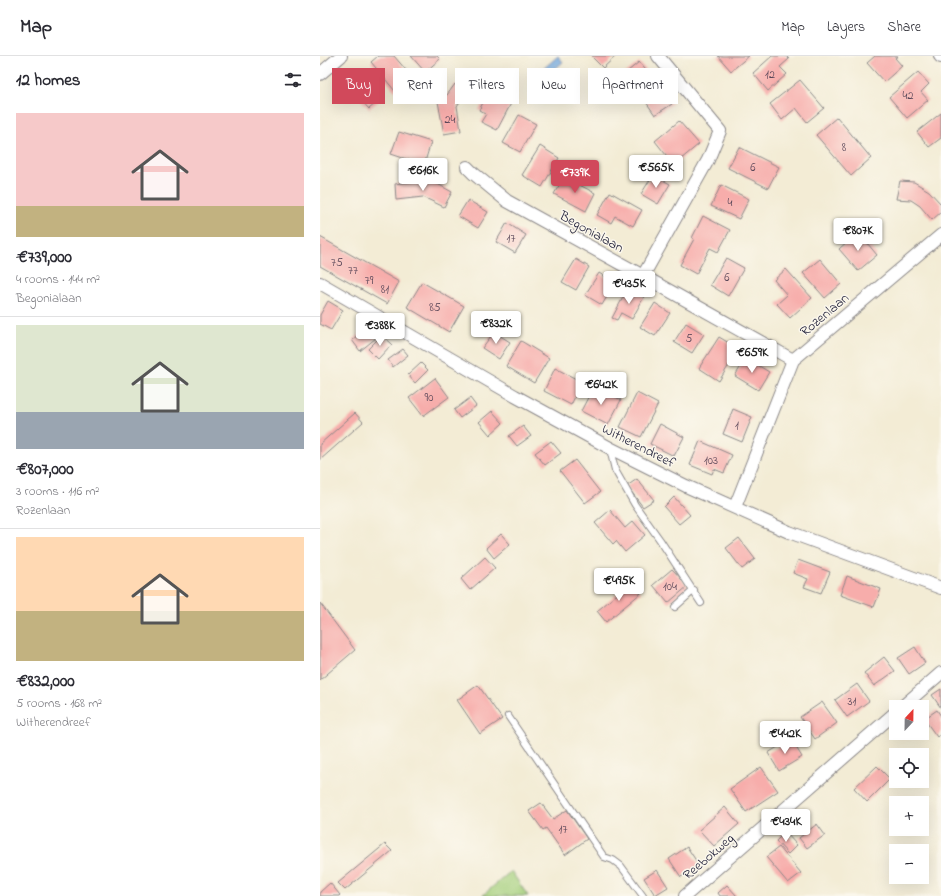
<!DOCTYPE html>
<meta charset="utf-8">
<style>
:root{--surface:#fff;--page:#f2f2f3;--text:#2b2b33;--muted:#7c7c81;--line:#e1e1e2;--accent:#d1495b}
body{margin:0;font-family:"Indie Flower",sans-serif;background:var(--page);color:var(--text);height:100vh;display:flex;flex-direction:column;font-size:15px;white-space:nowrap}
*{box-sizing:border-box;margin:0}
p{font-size:13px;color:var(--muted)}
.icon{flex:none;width:22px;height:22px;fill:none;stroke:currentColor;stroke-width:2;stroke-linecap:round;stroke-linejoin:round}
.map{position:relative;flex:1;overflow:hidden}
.side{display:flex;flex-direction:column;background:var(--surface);width:320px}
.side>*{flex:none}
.top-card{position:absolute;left:12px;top:12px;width:380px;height:36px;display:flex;gap:8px}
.needle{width:26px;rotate:22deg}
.controls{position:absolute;left:569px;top:644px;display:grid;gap:8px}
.controls a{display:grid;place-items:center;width:40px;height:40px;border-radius:0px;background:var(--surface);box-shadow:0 4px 16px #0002;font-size:20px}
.price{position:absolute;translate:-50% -34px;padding:0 9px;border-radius:4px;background:#fff;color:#222;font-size:13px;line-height:26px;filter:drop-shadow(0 1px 2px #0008)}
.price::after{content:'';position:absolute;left:50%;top:24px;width:12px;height:9px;margin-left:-6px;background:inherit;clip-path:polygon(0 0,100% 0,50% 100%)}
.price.active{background:var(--accent);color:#fff}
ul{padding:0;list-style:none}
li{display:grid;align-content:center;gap:8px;height:212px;padding:0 16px}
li+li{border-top:1px solid var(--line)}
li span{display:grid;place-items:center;height:124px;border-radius:0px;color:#555}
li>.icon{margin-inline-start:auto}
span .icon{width:72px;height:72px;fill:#fffc;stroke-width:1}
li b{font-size:17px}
h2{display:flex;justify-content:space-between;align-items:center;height:48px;padding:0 16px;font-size:17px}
.tag{padding:0 14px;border-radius:0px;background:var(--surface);box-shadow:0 4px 16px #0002;font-size:14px;line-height:36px}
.tag.active{background:var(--accent);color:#fff}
header{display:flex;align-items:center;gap:24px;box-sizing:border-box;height:56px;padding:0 20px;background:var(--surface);border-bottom:1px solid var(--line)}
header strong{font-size:19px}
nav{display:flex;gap:22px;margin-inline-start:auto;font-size:14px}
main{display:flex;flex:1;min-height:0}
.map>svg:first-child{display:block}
.green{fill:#a4cf7b;stroke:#63785b}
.water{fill:#72a9e0;stroke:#4a668e}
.building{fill:#f7adab}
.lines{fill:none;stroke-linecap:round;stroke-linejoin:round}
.lane-casing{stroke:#8a8788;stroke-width:8}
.street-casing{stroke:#8a8788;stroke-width:14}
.lane{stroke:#fff;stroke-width:6}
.street{stroke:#fff;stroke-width:12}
.labels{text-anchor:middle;stroke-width:3;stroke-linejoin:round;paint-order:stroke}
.number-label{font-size:12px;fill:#574557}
.street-label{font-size:14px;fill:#22223b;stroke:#fbf7ec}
</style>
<header>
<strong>Map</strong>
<nav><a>Map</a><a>Layers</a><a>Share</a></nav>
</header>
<main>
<section class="side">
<h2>12 homes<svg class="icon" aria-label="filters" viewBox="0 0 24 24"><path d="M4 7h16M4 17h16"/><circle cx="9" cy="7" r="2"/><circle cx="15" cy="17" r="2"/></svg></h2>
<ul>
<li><span style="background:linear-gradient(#f6c9c9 75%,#c2b280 0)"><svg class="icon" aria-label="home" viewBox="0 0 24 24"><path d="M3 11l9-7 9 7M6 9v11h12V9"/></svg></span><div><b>€739,000</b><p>4 rooms · 144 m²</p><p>Begonialaan</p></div></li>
<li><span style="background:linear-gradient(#dfe7d0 70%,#9aa5b1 0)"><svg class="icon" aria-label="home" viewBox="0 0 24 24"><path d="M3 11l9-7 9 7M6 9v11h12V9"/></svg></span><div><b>€807,000</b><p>3 rooms · 116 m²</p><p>Rozenlaan</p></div></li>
<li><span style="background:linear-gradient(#ffd9b3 60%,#c2b280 0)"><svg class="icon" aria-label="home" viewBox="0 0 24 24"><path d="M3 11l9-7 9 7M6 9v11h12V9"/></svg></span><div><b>€832,000</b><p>5 rooms · 168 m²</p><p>Witherendreef</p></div></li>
</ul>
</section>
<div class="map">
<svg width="621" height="840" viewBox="0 0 621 840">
<rect width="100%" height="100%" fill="#fbf7ec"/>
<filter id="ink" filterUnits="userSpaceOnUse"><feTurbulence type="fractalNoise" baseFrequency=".025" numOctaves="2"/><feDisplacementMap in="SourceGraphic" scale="8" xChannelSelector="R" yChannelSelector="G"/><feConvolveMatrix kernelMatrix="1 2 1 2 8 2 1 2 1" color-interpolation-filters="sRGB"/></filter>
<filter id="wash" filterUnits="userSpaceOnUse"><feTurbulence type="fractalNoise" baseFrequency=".012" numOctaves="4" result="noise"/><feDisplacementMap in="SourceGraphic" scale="16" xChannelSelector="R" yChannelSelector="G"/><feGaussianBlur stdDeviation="0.9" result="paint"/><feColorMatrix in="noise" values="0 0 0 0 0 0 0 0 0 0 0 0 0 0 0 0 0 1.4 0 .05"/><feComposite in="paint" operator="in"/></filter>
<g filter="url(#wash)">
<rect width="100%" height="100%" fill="#f3ecd5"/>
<!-- green -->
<path class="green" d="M191,815l17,25h-46z"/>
<!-- water -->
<path class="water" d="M238,0l5,6 -15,13 -5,-6z"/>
<g id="blocks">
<!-- building -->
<path class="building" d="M58,0h16l18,21 -17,14 -24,-29z
M91,0h26l3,3 -15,13z
M274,0h22l-13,12 -11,-11z
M398,0h31l-18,15z
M452,0h14l3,3 -9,8 7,7 -19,17 -15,-18z
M555,0h23l-3,2 7,8 -18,16 -17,-19z
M319,6l12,14 -29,24 -12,-14z
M40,15l23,26 -14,12 -23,-26z
M598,16l11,12 -8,8 7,8 -21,18 -18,-21z
M480,24l24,28 -17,14 -11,-14 -14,12 -12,-16z
M175,25l22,11 -20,38 -16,-8 5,-8 -7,-4z
M135,28l11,9 -9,13 4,25 -17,3 -7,-38 10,-1z
M343,34l9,14 -17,11 -9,-13z
M621,57v25l-12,9 -12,-15z
M199,59l17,9 -16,28 -17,-9z
M517,61l34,41 -20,18 -35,-41z
M359,65l20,23 -25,21 -19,-24z
M79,76l32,10 -7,23 -33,-11z
M220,90l19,12 -17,29 -20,-12z
M419,91l40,20 -11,21 -40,-20z
M333,119l17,9 -12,20 -17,-10z
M244,121l31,16 -9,18 -32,-17z
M102,124l12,2 18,10 -8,15 -21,-10 -27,3 -1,-16z
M580,125l14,1 15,9 12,13v8l-9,8 -12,-14 -9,-6 -15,-1z
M401,129l28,14 -10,20 -28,-13z
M290,136l32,18 -9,16 -18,-10 -4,7 -14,-8z
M148,144l20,12 -10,16 -20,-12z
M383,160l27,14 -12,22 -8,-4 -14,26 -16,-9 14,-26 -2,-1z
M187,167l19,12 -11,18 -19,-11z
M538,176l19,23 -19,16 -19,-22z
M0,181l79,45 -12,22 -67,-38z
M406,202l18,10 -16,28 -18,-11z
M256,203l13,8 -13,23 -14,-8z
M500,203l21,25 -16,14 -22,-25z
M466,213l26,29 -22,20 -13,-14 10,-9 -13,-15z
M279,217l16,10 -13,22 -17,-10z
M102,226l42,24 -15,26 -42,-25z
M308,232l16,9 -12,22 -11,-6 -4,7 -5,-2z
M8,245l15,9 -12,20 -11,-6v-9z
M335,247l15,10 -15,23 -15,-9z
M366,267l18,11 -12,19 -18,-11z
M48,271l8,11 -16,13 -8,-11z
M174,276l16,10 -11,17 -17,-11z
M62,279l10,9 -14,15 -10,-10z
M399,281l20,12 -20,32 -20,-13z
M201,285l28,17 -15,25 -28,-17z
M83,293l5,6 -15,12 -5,-7z
M426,302l23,14 -11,18 -23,-14z
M101,307l7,7 -13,13 -7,-8z
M235,312l27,14 -11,23 -27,-14z
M115,322l14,19 -26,19 -14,-18z
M274,330l27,14 -13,25 -27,-14z
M317,337l21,11 -17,33 -21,-10z
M150,342l6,8 -16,12 -6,-8z
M413,353l19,8 -10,25 -19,-8z
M172,355l11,12 -13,12 -11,-13z
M35,357l8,9 -43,38v-16z
M340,368l24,13 -10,19 -24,-12z
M203,370l8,10 -14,10 -8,-10z
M231,385l10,12 -16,12 -10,-12z
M380,385l32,14 -8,18 -10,-4 -2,5 -22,-9z
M255,404l25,32 -15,11 -25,-32z
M317,423l17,21 -11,7 -16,-21z
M354,441l16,18 -11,9 -15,-17z
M290,454l15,18 8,-7 12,14 -20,17 -9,-11 -3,3 -18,-21z
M181,478l9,10 -16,14 -8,-10z
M419,482l16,21 -13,10 -16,-21z
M165,501l10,11 -25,22 -9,-11z
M478,504l32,12 -9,21 -17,-6 4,-8 -15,-6z
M352,513l16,17 -20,17 -15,-18z
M527,520l34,13 -7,18 -34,-12z
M312,526l9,11 -35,29 -9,-11z
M0,547l35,47 -35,30z
M595,591l10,16 -16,11 -11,-16z
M564,601l11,14 -21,15 -10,-13z
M537,628l12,17 -22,16 -12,-17z
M158,629l24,34 -22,15 -23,-34z
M621,633v19l-9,-13z
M502,646l15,21 -22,16 -15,-22z
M617,654l4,6v18l-4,3 -13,-18z
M471,683l11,18 -23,14 -11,-18z
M557,710l13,13 -23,23 -13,-14z
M441,711l17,24 -32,21 -16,-23z
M221,747l12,16 14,-9 20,29 -22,16 -19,-27 -3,2 -14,-19z
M405,751l14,17 -25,22 -15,-16z
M497,768l8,11 -18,13 -8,-10z
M465,776l12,13 -9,9 -12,-13z
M65,788l7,7 -47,39 -7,-7z
M367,791l12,18 -18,12 -12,-18z
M459,791l22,26 -13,10 -22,-26z
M337,814l11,17 -13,8 -11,-17z
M10,827l10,12 -1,1h-19v-4z
M407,829l10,11h-17l-2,-3z"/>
</g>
</g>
<g filter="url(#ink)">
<use href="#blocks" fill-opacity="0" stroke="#8a8788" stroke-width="1"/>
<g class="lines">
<!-- lane casing -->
<g class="lane-casing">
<path id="lane" d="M290,393l5,21 20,35 25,35 41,63
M355,551l19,-17
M188,660l96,141 9,3 8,6 22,30"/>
</g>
<!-- street casing -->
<g class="street-casing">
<path id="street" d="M620,0l1,1
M0,18l21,-18
M147,111l6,6 34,28 136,75 150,84
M323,220l65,-116 12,-29 -62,-75
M0,227l195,113 95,52 76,38 103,46 152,56
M415,451l58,-147 148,-125
M582,651l39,-34
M365,840l211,-184"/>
</g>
<!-- lane -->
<use href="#lane" class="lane"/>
<!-- street -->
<use href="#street" class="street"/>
</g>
</g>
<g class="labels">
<!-- number labels -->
<g class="number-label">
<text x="450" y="22">12</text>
<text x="588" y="43">42</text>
<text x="130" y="67">24</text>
<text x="524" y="95">8</text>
<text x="433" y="115">6</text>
<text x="410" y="150">4</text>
<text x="191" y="186">17</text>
<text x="17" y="210">75</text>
<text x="33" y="218">77</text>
<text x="407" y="225">6</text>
<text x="49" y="228">79</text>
<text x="65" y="237">81</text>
<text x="115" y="255">85</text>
<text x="369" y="286">5</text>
<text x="109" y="345">90</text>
<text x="417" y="373">1</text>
<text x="391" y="408">103</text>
<text x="350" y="534">104</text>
<text x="532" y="649">31</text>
<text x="243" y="777">17</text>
</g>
<!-- street labels -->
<g class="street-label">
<text transform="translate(272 175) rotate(29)" y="5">Begonialaan</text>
<text transform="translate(504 258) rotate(-40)" y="5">Rozenlaan</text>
<text transform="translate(319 389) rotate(27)" y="5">Witherendreef</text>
<text transform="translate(388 800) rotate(-41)" y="5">Reebokweg</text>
</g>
</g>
</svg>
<div class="controls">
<a><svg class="needle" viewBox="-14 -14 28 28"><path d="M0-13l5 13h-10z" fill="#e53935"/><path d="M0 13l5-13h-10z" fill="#7c7c81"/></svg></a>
<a><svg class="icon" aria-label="locate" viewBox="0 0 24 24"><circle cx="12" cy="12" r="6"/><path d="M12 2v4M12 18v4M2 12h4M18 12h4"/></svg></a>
<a>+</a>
<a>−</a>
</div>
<b class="price" style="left:336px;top:133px">€565K</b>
<b class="price" style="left:103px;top:136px">€616K</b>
<b class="price active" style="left:255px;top:138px">€739K</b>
<b class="price" style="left:538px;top:196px">€807K</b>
<b class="price" style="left:309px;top:249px">€435K</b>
<b class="price" style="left:176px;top:289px">€832K</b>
<b class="price" style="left:60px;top:291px">€388K</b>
<b class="price" style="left:432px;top:318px">€659K</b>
<b class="price" style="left:281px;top:350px">€642K</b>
<b class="price" style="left:299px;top:546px">€495K</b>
<b class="price" style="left:465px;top:699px">€442K</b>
<b class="price" style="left:466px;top:787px">€434K</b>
<div class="top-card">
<a class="tag active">Buy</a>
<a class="tag">Rent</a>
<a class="tag">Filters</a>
<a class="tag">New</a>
<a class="tag">Apartment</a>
</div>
</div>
</main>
